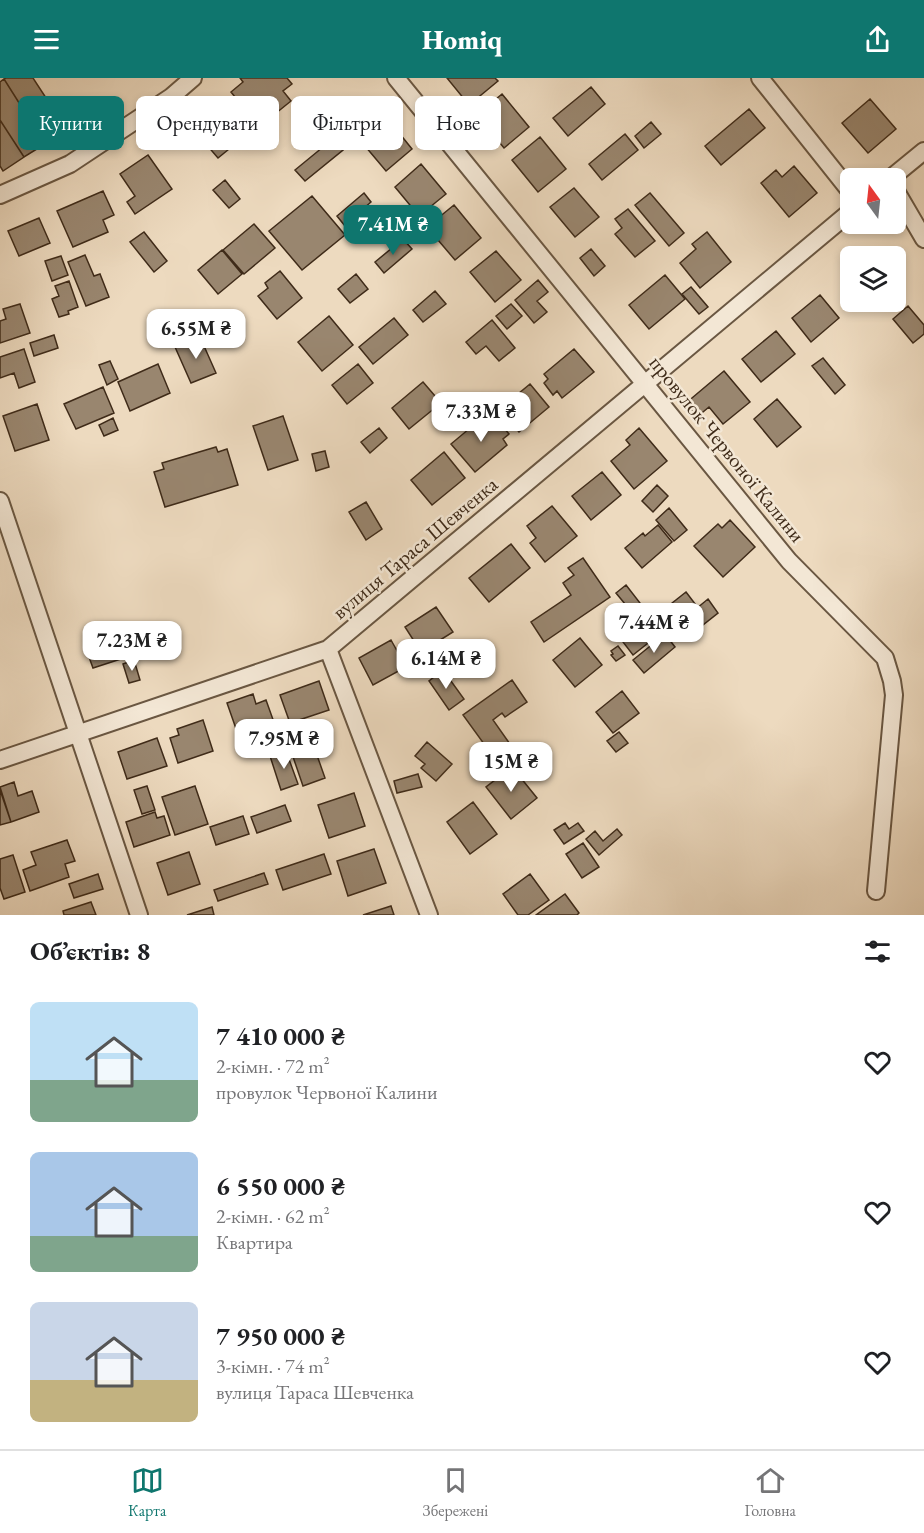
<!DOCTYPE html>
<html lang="uk">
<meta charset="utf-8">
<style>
:root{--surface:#fff;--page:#f2f2f2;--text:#202124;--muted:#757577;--line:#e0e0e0;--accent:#0f766e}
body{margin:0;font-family:"EB Garamond",serif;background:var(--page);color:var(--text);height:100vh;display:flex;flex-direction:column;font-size:22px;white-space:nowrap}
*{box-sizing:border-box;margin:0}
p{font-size:20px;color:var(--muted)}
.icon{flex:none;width:33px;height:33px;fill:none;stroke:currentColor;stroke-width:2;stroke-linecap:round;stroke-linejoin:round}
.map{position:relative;height:837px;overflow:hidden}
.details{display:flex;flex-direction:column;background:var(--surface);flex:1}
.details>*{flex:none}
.top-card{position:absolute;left:18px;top:18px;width:600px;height:54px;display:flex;gap:12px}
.needle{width:39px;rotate:345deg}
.fabs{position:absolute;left:840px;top:90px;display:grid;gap:12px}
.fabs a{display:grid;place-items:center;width:66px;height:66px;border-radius:9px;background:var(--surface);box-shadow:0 3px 9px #0003;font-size:30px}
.price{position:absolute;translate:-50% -51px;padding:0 14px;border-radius:12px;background:#fff;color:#222;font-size:20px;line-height:39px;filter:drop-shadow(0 2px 3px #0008)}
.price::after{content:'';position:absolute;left:50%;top:36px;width:18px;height:14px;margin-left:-9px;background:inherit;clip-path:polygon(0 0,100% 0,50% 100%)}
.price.on{background:var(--accent);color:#fff}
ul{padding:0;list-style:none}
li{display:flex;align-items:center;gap:18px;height:150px;padding:0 30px}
li span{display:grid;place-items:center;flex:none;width:168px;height:120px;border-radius:9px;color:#555}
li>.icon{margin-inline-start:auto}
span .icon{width:72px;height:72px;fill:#fffc;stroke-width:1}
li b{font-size:26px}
h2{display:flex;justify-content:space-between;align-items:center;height:72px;padding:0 30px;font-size:26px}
.pill{padding:0 21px;border-radius:9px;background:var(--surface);box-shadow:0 3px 9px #0003;font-size:21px;line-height:54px}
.pill.on{background:var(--accent);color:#fff}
header{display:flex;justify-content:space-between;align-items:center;height:78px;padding:0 30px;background:var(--accent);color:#fff;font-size:27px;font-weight:800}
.tabs{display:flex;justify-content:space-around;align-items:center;height:84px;border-top:2px solid var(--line);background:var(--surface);font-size:16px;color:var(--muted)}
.tabs a{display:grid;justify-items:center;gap:3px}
.tabs .on{color:var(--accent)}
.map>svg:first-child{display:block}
.building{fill:#99866f;stroke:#3f2b19;stroke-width:1.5}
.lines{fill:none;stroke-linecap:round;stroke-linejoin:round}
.minor-casing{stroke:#6a5742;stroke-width:20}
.minor{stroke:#f3e7d5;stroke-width:16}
.labels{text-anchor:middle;stroke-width:5;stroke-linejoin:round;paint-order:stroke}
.street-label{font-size:21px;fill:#3f2b19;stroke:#f3e7d5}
</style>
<header><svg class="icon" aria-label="menu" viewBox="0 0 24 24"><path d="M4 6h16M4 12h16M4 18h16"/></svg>Homiq<svg class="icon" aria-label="share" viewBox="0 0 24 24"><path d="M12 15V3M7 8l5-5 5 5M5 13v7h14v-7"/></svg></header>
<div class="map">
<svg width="924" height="837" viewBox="0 0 924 837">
<rect width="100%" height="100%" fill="#eddabf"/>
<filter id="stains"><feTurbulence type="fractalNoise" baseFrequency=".00333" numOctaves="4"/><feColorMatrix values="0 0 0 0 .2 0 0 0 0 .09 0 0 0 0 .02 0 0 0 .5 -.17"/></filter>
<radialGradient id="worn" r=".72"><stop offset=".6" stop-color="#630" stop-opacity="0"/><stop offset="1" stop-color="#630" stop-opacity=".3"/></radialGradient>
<!-- building -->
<path class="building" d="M6,0h27l34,52 -22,14 -41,-65z
M240,0h47l5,6 -9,7 8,10 -26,21 -11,-13 -6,4 -17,-21 12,-10z
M447,0h48l3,3 -29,24z
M4,1l41,65 -21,13 -24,-37v-38z
M591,9l14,17 -37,32 -15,-18z
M502,16l27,33 -25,21 -27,-33z
M870,21l26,30 -28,24 -26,-30z
M221,30l24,28 -27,22 -24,-28z
M749,31l16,19 -44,37 -16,-19z
M387,40l25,31 -26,22 -26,-31z
M0,42l24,37 -21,14 -3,-5z
M651,44l10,12 -17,14 -9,-12z
M625,56l13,16 -36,30 -13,-16z
M540,59l26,32 -28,23 -26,-32z
M334,60l9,12 -38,31 -10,-11z
M148,77l24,34 -37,25 -8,-12 8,-6 -15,-22z
M421,86l25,30 -27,22 -24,-29z
M794,88l23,27 -28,24 -28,-34 15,-13 6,7z
M225,102l15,19 -11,9 -16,-18z
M574,110l25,29 -24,20 -25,-30z
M103,113l11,24 -11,5 5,12 -35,15 -16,-36z
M364,115l7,9 -8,7 6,6 -20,16 -12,-15z
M650,115l34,40 -15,13 -34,-41z
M312,118l33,39 -43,35 -33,-39z
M454,127l27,33 -26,22 -28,-33z
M628,131l27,32 -20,16 -20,-23 7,-6 -7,-9z
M39,140l11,25 -31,13 -11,-25z
M254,146l21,24 -31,26 -21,-24z
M144,154l23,29 -13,11 -24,-30z
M707,154l24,30 -31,26 -20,-25 16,-14 -4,-5z
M403,161l9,10 -28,24 -9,-11z
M591,171l14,17 -11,10 -14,-18z
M222,172l20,24 -24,20 -20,-24z
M496,173l25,29 -26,22 -25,-30z
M85,177l9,21 6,-2 9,23 -23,9 -18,-44z
M61,178l7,19 -16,6 -7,-20z
M280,193l22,27 -25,21 -19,-23 10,-8 -3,-5z
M356,196l12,15 -18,14 -12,-14z
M665,197l20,24 -36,30 -20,-24z
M538,202l10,12 -11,9 10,11 -13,11 -19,-23z
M69,203l9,26 -10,4 1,3 -10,3 -7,-18 7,-3 -4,-10z
M691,209l17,20 -9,7 -17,-20z
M435,213l11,13 -23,18 -10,-12z
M820,217l19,23 -28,24 -19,-24z
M20,226l10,29 -30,10v-22l6,-2 -3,-10z
M511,226l11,12 -15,13 -11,-13z
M908,228l16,19v9l-11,9 -20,-24z
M329,238l24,29 -31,26 -24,-29z
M394,240l14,17 -35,29 -14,-17z
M492,242l23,28 -16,13 -13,-15 -10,8 -10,-12z
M776,253l19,23 -34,28 -19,-23z
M54,257l4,13 -24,8 -4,-13z
M200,259l16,36 -25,10 -16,-36z
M24,271l11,33 -16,6 -5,-15 -14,5v-21z
M574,271l20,23 -32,26 -5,-7 -4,4 -9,-12 4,-4 -4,-5z
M823,280l22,27 -10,9 -23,-28z
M110,283l8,18 -11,6 -8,-20z
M158,286l12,29 -40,18 -12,-29z
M358,286l15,19 -26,21 -15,-19z
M724,293l26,31 -27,22 -14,-17 -12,10 -11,-14z
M423,304l18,21 -32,26 -17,-21z
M530,306l19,23 -30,25 -19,-23z
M103,309l11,26 -38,16 -12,-25z
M777,321l24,28 -24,20 -23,-28z
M37,326l12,36 -34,11 -12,-35z
M283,338l15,44 -30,10 -15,-44z
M495,339l14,17 -6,5 4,6 -32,27 -24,-28 31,-26 4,6z
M113,340l5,12 -14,6 -5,-11z
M379,350l8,10 -17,15 -9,-11z
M639,350l28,33 -33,28 -23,-28 19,-16 -4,-5z
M216,369l2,5 9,-3 11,36 -73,22 -11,-35 10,-3 -2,-6z
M325,373l4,16 -13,4 -4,-17z
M444,374l21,26 -33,27 -21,-25z
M602,394l19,23 -30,25 -19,-24z
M657,407l11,11 -15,16 -11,-11z
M366,424l16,27 -16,11 -17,-28z
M552,428l25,30 -32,26 -15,-19 6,-5 -9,-12z
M669,430l18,22 -13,11 -18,-21z
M730,442l25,27 -32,30 -29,-31 24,-22 4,4z
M658,447l14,17 -30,26 -17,-20 18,-15 2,3z
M511,466l19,24 -41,34 -20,-24z
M583,480l27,39 -66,45 -13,-20 40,-27 -8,-12 11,-8 -6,-7z
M626,507l14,18 -10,7 -14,-17z
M686,514l10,13 -63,50 -10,-13z
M708,521l10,14 -34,27 -10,-13z
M436,529l17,25 -32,20 -16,-25z
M120,548l10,30 -37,12 -8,-22 19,-6 -3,-8z
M665,556l10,13 -31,26 -11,-13z
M580,560l22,27 -27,22 -22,-27z
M391,562l15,27 -33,18 -14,-27z
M618,568l7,9 -9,6 -5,-6 2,-1 -2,-3z
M134,582l6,20 -11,3 -6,-19z
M443,592l21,29 -15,11 -20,-29z
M512,602l15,22 -22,15 -3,-4 -9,7 24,34 -17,12 -37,-51z
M319,603l10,29 -39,13 -10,-28z
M622,613l17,22 -26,20 -17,-21z
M253,616l3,10 10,-4 10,28 -36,12 -13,-37z
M203,642l10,31 -35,12 -8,-25 9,-3 -2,-6z
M619,654l9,11 -12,9 -9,-11z
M157,660l10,28 -40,13 -9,-27z
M312,663l13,37 -22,8 -13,-38z
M427,664l25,22 -16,17 -15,-13 4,-4 -10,-8z
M286,673l12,33 -17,6 -11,-34z
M512,689l25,31 -26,21 -25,-32z
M418,696l4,13 -25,6 -3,-12z
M14,704l4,14 14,-5 7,21 -28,10 -11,-35z
M147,708l8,24 -13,4 -8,-24z
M195,708l13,38 -33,11 -13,-38z
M0,712l11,32 -11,3z
M354,715l11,33 -36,12 -11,-33z
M473,724l24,32 -27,20 -23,-32z
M285,727l6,16 -34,12 -6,-16z
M155,734l2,6 7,-2 6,19 -36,12 -8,-25z
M243,738l6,18 -33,11 -6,-18z
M565,745l4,6 9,-6 6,8 -20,13 -10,-14z
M617,751l5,6 -23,20 -13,-16 9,-8 8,10z
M67,762l8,21 -10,3 4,13 -39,14 -7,-21 13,-5 -5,-13z
M583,765l16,24 -17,11 -16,-24z
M374,771l12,34 -38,13 -11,-35z
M189,774l11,32 -32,11 -11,-32z
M324,776l7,20 -48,16 -7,-20z
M13,777l12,37 -21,7 -4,-11v-29z
M264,795l4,11 -50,17 -4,-11z
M98,796l5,15 -29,9 -5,-14z
M530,796l19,26 -21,15h-10l-15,-21z
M565,816l14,19 -2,2h-41z
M91,824l5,13h-32l-1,-4z
M391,828l3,9h-31z
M212,829l2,8h-27z"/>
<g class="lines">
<!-- minor casing -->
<g class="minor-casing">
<path id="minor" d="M396,0l393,483 96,97 7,23 2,14 -18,196
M760,0l90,113
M891,100l33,-27
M896,113l28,48
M0,117l70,-31 101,-67 22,-19
M0,423l139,414
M328,571l101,266
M0,682l328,-111 522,-437"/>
</g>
<!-- minor -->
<use href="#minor" class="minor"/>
</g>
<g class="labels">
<!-- street labels -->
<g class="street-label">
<text transform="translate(727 371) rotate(51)" y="7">провулок Червоної Калини</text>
<text transform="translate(415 470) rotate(-40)" y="7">вулиця Тараса Шевченка</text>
</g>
</g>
<rect width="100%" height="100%" filter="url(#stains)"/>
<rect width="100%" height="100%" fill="url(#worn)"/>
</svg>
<div class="fabs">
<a><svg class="needle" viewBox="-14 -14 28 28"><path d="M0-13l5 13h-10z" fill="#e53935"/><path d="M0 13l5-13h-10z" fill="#757577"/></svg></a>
<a><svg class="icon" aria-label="layers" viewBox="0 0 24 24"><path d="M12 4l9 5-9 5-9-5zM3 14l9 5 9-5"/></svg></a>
</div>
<b class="price on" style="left:393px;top:178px">7.41M ₴</b>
<b class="price" style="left:196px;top:282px">6.55M ₴</b>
<b class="price" style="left:481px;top:365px">7.33M ₴</b>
<b class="price" style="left:654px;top:576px">7.44M ₴</b>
<b class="price" style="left:132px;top:594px">7.23M ₴</b>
<b class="price" style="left:446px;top:612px">6.14M ₴</b>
<b class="price" style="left:284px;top:692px">7.95M ₴</b>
<b class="price" style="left:511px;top:715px">15M ₴</b>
<div class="top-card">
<a class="pill on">Купити</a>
<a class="pill">Орендувати</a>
<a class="pill">Фільтри</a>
<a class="pill">Нове</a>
</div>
</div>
<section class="details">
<h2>Об’єктів: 8<svg class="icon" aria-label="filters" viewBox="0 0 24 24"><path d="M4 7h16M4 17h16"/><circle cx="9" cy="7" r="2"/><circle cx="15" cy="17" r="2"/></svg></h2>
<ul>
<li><span style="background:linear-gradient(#bfe0f5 65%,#7fa58c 0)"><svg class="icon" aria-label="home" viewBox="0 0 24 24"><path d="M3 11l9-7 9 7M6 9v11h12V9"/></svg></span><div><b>7 410 000 ₴</b><p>2-кімн. · 72 m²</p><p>провулок Червоної Калини</p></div><svg class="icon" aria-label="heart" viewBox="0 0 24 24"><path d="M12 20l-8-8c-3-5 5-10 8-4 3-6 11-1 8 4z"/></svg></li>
<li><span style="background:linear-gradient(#a9c7e8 70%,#7fa58c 0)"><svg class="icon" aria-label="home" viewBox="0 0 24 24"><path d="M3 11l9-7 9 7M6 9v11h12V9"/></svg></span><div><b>6 550 000 ₴</b><p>2-кімн. · 62 m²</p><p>Квартира</p></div><svg class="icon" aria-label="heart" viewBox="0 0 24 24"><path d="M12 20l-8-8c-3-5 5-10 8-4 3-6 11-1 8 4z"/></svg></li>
<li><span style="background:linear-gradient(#c9d6e8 65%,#c2b280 0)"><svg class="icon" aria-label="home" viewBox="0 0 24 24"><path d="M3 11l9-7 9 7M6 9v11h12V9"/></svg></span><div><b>7 950 000 ₴</b><p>3-кімн. · 74 m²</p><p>вулиця Тараса Шевченка</p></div><svg class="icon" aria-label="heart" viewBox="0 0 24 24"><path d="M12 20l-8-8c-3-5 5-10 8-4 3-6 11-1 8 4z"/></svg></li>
</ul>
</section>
<nav class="tabs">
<a class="on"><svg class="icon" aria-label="map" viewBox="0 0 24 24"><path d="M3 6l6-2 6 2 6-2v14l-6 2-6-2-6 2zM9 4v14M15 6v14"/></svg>Карта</a>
<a><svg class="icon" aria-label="saved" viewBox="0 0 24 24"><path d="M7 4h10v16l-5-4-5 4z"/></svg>Збережені</a>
<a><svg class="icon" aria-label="home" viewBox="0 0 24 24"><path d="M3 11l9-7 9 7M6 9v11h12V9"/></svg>Головна</a>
</nav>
